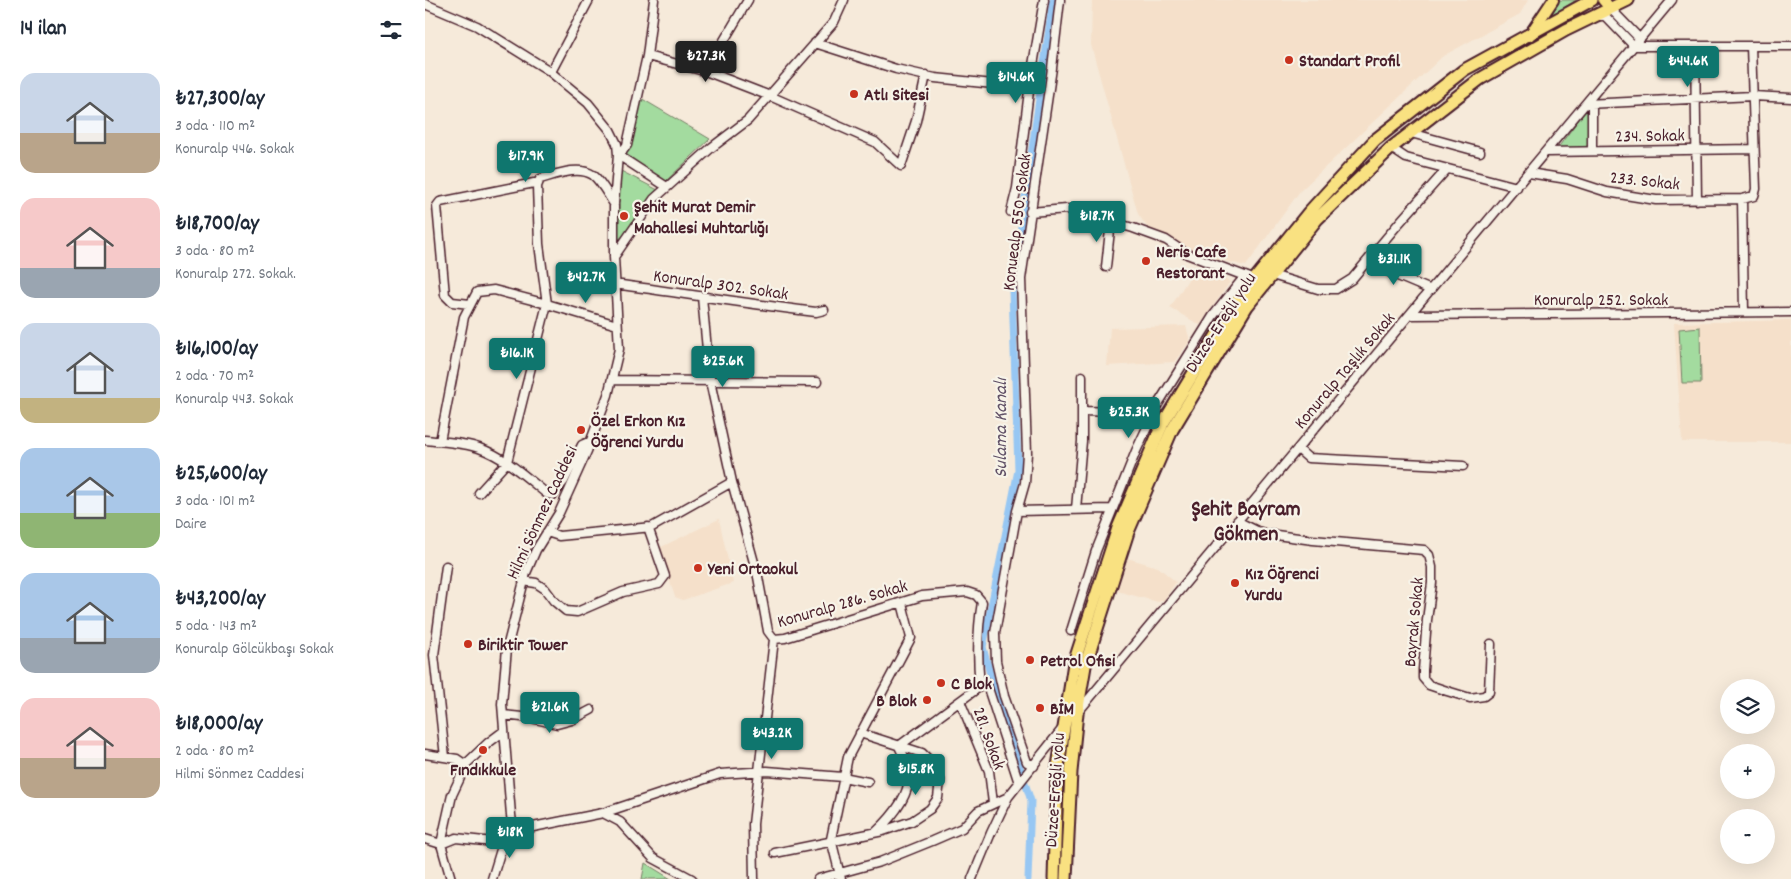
<!DOCTYPE html>
<html lang="tr">
<meta charset="utf-8">
<style>
:root{--surface:#fff;--page:#f6f6f7;--text:#1f2937;--muted:#747a83;--accent:#0f766e}
body{margin:0;font-family:Dekko,sans-serif;background:var(--page);color:var(--text);height:100vh;display:flex;flex-direction:column;font-size:19px;white-space:nowrap}
*{box-sizing:border-box;margin:0}
p{font-size:16px;color:var(--muted)}
.icon{flex:none;width:28px;height:28px;fill:none;stroke:currentColor;stroke-width:2;stroke-linecap:round;stroke-linejoin:round}
.map{position:relative;flex:1;overflow:hidden}
.drawer{display:flex;flex-direction:column;background:var(--surface);width:425px}
.drawer>*{flex:none}
.tools{position:absolute;left:1295px;top:679px;display:grid;gap:10px}
.tools a{display:grid;place-items:center;width:55px;height:55px;border-radius:50%;background:var(--surface);box-shadow:0 5px 20px #0002;font-size:25px}
.price{position:absolute;translate:-50% -42px;padding:0 11px;border-radius:5px;background:var(--accent);color:#fff;font-size:16px;line-height:32px;filter:drop-shadow(0 1px 2px #0008)}
.price::after{content:'';position:absolute;left:50%;top:30px;width:15px;height:11px;margin-left:-8px;background:inherit;clip-path:polygon(0 0,100% 0,50% 100%)}
.price.on{background:#222;color:#fff}
ul{padding:0;list-style:none}
li{display:flex;align-items:center;gap:15px;height:125px;padding:0 20px}
li span{display:grid;place-items:center;flex:none;width:140px;height:100px;border-radius:15px;color:#555}
li>.icon{margin-inline-start:auto}
span .icon{width:60px;height:60px;fill:#fffc;stroke-width:1}
li b{font-size:21px}
h2{display:flex;justify-content:space-between;align-items:center;height:60px;padding:0 20px;font-size:21px}
main{display:flex;flex:1;min-height:0}
.map>svg:first-child{display:block}
.built{fill:#f5e0ca}
.green{fill:#a3db9f;stroke:#767d65}
.lines{fill:none;stroke-linecap:round;stroke-linejoin:round}
.canal{stroke:#97c7f3;stroke-width:7}
.minor-casing{stroke:#4a1f2b;stroke-width:11}
.major-casing{stroke:#4a1f2b;stroke-width:14}
.highway-casing{stroke:#4a1f2b;stroke-width:15}
.minor{stroke:#f7f3e8;stroke-width:8}
.major{stroke:#f9e181;stroke-width:10}
.highway{stroke:#f9e181;stroke-width:11}
.poi-dot{fill:#c8321e;stroke:#f7f3e8;stroke-width:2}
.labels{text-anchor:middle;stroke-width:4.5;stroke-linejoin:round;paint-order:stroke}
.poi-label{font-size:18px;font-weight:bold;fill:#4a1f2b;stroke:#f7f3e8;text-anchor:start}
.street-label{font-size:18px;fill:#4a1f2b;stroke:#f7f3e8}
.water-label{font-size:19px;font-style:italic;fill:#615167;stroke:#f7f3e8}
.district-label{font-size:22px;font-weight:bold;fill:#4a1f2b;stroke:#f7f3e8}
</style>
<main>
<section class="drawer">
<h2>14 ilan<svg class="icon" aria-label="filters" viewBox="0 0 24 24"><path d="M4 7h16M4 17h16"/><circle cx="9" cy="7" r="2"/><circle cx="15" cy="17" r="2"/></svg></h2>
<ul>
<li><span style="background:linear-gradient(#c9d6e8 60%,#b9a48a 0)"><svg class="icon" aria-label="home" viewBox="0 0 24 24"><path d="M3 11l9-7 9 7M6 9v11h12V9"/></svg></span><div><b>₺27,300/ay</b><p>3 oda · 110 m²</p><p>Konuralp 446. Sokak</p></div></li>
<li><span style="background:linear-gradient(#f6c9c9 70%,#9aa5b1 0)"><svg class="icon" aria-label="home" viewBox="0 0 24 24"><path d="M3 11l9-7 9 7M6 9v11h12V9"/></svg></span><div><b>₺18,700/ay</b><p>3 oda · 80 m²</p><p>Konuralp 272. Sokak.</p></div></li>
<li><span style="background:linear-gradient(#c9d6e8 75%,#c2b280 0)"><svg class="icon" aria-label="home" viewBox="0 0 24 24"><path d="M3 11l9-7 9 7M6 9v11h12V9"/></svg></span><div><b>₺16,100/ay</b><p>2 oda · 70 m²</p><p>Konuralp 443. Sokak</p></div></li>
<li><span style="background:linear-gradient(#a9c7e8 65%,#8fb573 0)"><svg class="icon" aria-label="home" viewBox="0 0 24 24"><path d="M3 11l9-7 9 7M6 9v11h12V9"/></svg></span><div><b>₺25,600/ay</b><p>3 oda · 101 m²</p><p>Daire</p></div></li>
<li><span style="background:linear-gradient(#a9c7e8 65%,#9aa5b1 0)"><svg class="icon" aria-label="home" viewBox="0 0 24 24"><path d="M3 11l9-7 9 7M6 9v11h12V9"/></svg></span><div><b>₺43,200/ay</b><p>5 oda · 143 m²</p><p>Konuralp Gölcükbaşı Sokak</p></div></li>
<li><span style="background:linear-gradient(#f6c9c9 60%,#b9a48a 0)"><svg class="icon" aria-label="home" viewBox="0 0 24 24"><path d="M3 11l9-7 9 7M6 9v11h12V9"/></svg></span><div><b>₺18,000/ay</b><p>2 oda · 80 m²</p><p>Hilmi Sönmez Caddesi</p></div></li>
</ul>
</section>
<div class="map">
<svg width="1366" height="879" viewBox="0 0 1366 879">
<rect width="100%" height="100%" fill="#f6eada"/>
<filter id="ink" filterUnits="userSpaceOnUse"><feTurbulence type="fractalNoise" baseFrequency=".02" numOctaves="2"/><feDisplacementMap in="SourceGraphic" scale="10" xChannelSelector="R" yChannelSelector="G"/><feConvolveMatrix kernelMatrix="1 2 1 2 8 2 1 2 1" color-interpolation-filters="sRGB"/></filter>
<g filter="url(#ink)">
<!-- built -->
<path class="built" d="M667,0h436l-8,14 -77,42 -143,135 -54,75 -86,-21 -22,-31 -47,-169z
M766,267l31,9 8,6 -30,43 -30,-17 19,-30z
M1366,320v122h-109l-8,-119z
M761,326l4,15 -16,21 -67,4 3,-38z
M294,519l14,64 -50,17 -8,-3 -16,-49z
M702,558l31,9 18,15 -12,18 -6,2 -41,-11z"/>
<!-- green -->
<path class="green" d="M1130,0h21l-32,21z
M214,97l71,42 -44,42 -40,-26z
M1160,111h5v37l-33,1z
M196,171l37,19 -13,13 -22,33 -5,4 -2,-27z
M1275,327l1,56h-19l-3,-54z
M220,863l26,16h-29z"/>
<g class="lines">
<!-- canal -->
<path class="canal" d="M603,879l3,-78 -39,-119 -9,-35 35,-177 -6,-180 41,-290"/>
<!-- minor casing -->
<g class="minor-casing">
<path id="minor" d="M0,4l52,22 71,44 40,33 22,27 7,14 1,11 -4,49v53l5,92 -11,46 -21,56 -28,62 -23,37 -10,23 -19,75 -5,56 9,111 2,16
M1185,8l30,31
M1173,16h7l29,30h157
M390,43l81,26 39,9 68,7 27,-2
M1270,46l2,154
M222,56l61,16 62,24 105,46 26,24 15,-45 10,-46
M281,71l42,-71
M126,72l38,-72
M1161,104l167,-8 38,2
M1167,104v47
M986,133l69,19
M966,148l15,10 111,29
M1121,152l208,-3
M193,155l49,32
M194,156l8,-11 20,-89 7,-56
M1104,173l38,6 40,13 49,8 86,-1 12,-3 2,-7 -5,-143
M1317,199l2,113
M586,212l6,-24 13,-105 14,-83
M605,212l37,-3 66,19 33,12 21,14 63,24
M189,257l40,-58 57,-51 37,-28 86,-98 10,-22
M943,260l25,14 38,16
M681,267l5,-46
M847,275l46,14h18l16,-10 47,-56 48,-54
M189,284c68,9 135,20 202,28l8,-2
M277,297l8,84 22,101
M45,304l-18,-2 -7,-7 -8,-89 3,-4 94,-19 4,1
M986,315l380,-3
M187,380l205,2
M657,411l72,2
M0,440c18,2 37,2 54,8 26,9 47,29 68,46l6,1 11,-14 18,-36 9,-4
M15,441l24,-124 13,-25 17,-2 53,14 70,21
M873,449l10,9 155,8
M54,493l28,-31 40,-158 -8,-60 -2,-58 3,-7c15,-4 38,-14 53,-4 8,6 15,20 21,29
M651,509l6,-68v-65
M592,511l95,-2
M812,521l20,10 12,3 44,6 111,10 5,5 3,12v16l-5,37 -4,50v8l6,7 18,6 23,7 14,-2 5,-4 2,-48
M122,532l12,4 93,-9 80,-45 26,95 10,54 6,8 11,-1 137,-42 45,-4 9,3 6,7c-5,30 -5,54 -2,84
M98,581l13,2 9,6 9,12 12,10 11,1 46,-20 36,-8 6,-8 -17,-49
M646,631l25,-80 40,-100 22,-47 55,-88 32,-40
M535,701l26,-19 33,101
M653,712l594,-712
M78,715l28,3 26,6 15,-4 19,-10
M0,754l32,5 9,6
M20,757l-11,-102 12,-89
M609,766l-7,-4 -23,-66 -8,-35 -1,-28 22,-122 8,-28 2,-30 -6,-174 31,-211 8,-68
M178,813l117,-39 47,-3 76,6 25,5
M88,831l90,-18 17,9 33,36 39,21
M451,832c15,-14 33,-34 33,-56 0,-10 -6,-21 -10,-30l61,-45 29,70 4,32
M0,839l16,5 15,-6 47,5
M350,853l108,-22 29,-10 18,-12 8,-11 2,-18 -7,-16 -11,-11 -62,-20
M26,879l-10,-35 11,-49 15,-32 21,-20 16,-12
M67,879l11,-36 10,-12
M329,879l-1,-55 21,-185
M393,879l62,-17 52,-21 30,-13 16,-17 30,-14
M416,879l-10,-40 17,-82 63,-119 -9,-35
M547,879l19,-46 17,-36 55,-69"/>
</g>
<!-- major casing -->
<g class="major-casing">
<path id="major" d="M1178,0l7,8
M1104,36l24,-36"/>
</g>
<!-- highway casing -->
<g class="highway-casing">
<path id="highway" d="M629,879l3,-106 17,-110 44,-135 44,-103 76,-125 71,-88 66,-72 89,-70 128,-70
M641,879l5,-107 6,-59 8,-47 43,-134 44,-102 75,-124 70,-87 74,-71 89,-69 86,-49 62,-30"/>
</g>
<!-- minor -->
<use href="#minor" class="minor"/>
<!-- major -->
<use href="#major" class="major"/>
<!-- highway -->
<use href="#highway" class="highway"/>
</g>
</g>
<!-- markers -->
<g class="poi-dot">
<circle cx="864" cy="60" r="5"/>
<circle cx="429" cy="94" r="5"/>
<circle cx="199" cy="216" r="5"/>
<circle cx="721" cy="261" r="5"/>
<circle cx="156" cy="430" r="5"/>
<circle cx="273" cy="568" r="5"/>
<circle cx="810" cy="583" r="5"/>
<circle cx="43" cy="644" r="5"/>
<circle cx="605" cy="660" r="5"/>
<circle cx="516" cy="683" r="5"/>
<circle cx="502" cy="700" r="5"/>
<circle cx="615" cy="708" r="5"/>
<circle cx="58" cy="750" r="5"/>
</g>
<g class="labels">
<!-- poi labels -->
<g class="poi-label">
<text x="874" y="66">Standart Profil</text>
<text x="439" y="100">Atlı Sitesi</text>
<text x="209" y="212">Şehit Murat Demir<tspan x="209" dy="21">Mahallesi Muhtarlığı</tspan></text>
<text x="731" y="257">Neris Cafe<tspan x="731" dy="21">Restorant</tspan></text>
<text x="166" y="426">Özel Erkon Kız<tspan x="166" dy="21">Öğrenci Yurdu</tspan></text>
<text x="283" y="574">Yeni Ortaokul</text>
<text x="820" y="579">Kız Öğrenci<tspan x="820" dy="21">Yurdu</tspan></text>
<text x="53" y="650">Biriktir Tower</text>
<text x="615" y="666">Petrol Ofisi</text>
<text x="526" y="689">C Blok</text>
<text x="492" y="706" text-anchor="end">B Blok</text>
<text x="625" y="714">BİM</text>
<text x="58" y="775" text-anchor="middle">Fındıkkule</text>
</g>
<!-- street labels -->
<g class="street-label">
<text transform="translate(1225 135) rotate(-1)" y="6">234. Sokak</text>
<text transform="translate(1220 180) rotate(6)" y="6">233. Sokak</text>
<text transform="translate(591 222) rotate(-83)" y="6">Konuealp 550. Sokak</text>
<text transform="translate(296 284) rotate(8)" y="6">Konuralp 302. Sokak</text>
<text x="1176" y="305">Konuralp 252. Sokak</text>
<text transform="translate(795 322) rotate(-57)" y="6">Düzce-Ereğli yolu</text>
<text transform="translate(919 370) rotate(-50)" y="6">Konuralp Taşlık Sokak</text>
<text transform="translate(116 512) rotate(-65)" y="6">Hilmi Sönmez Caddesi</text>
<text transform="translate(417 603) rotate(-16)" y="6">Konuralp 286. Sokak</text>
<text transform="translate(988 622) rotate(-85)" y="6">Bayrak Sokak</text>
<text transform="translate(565 738) rotate(70)" y="6">281. Sokak</text>
<text transform="translate(629 790) rotate(-86)" y="6">Düzce-Ereğli yolu</text>
</g>
<!-- water labels -->
<g class="water-label">
<text transform="translate(574 428) rotate(-90)" y="7">Sulama Kanalı</text>
</g>
<!-- district labels -->
<g class="district-label">
<text x="821" y="515">Şehit Bayram<tspan x="821" dy="25">Gökmen</tspan></text>
</g>
</g>
</svg>
<div class="tools">
<a><svg class="icon" aria-label="layers" viewBox="0 0 24 24"><path d="M12 4l9 5-9 5-9-5zM3 14l9 5 9-5"/></svg></a>
<a>+</a>
<a>−</a>
</div>
<b class="price on" style="left:281px;top:83px">₺27.3K</b>
<b class="price" style="left:1263px;top:88px">₺44.6K</b>
<b class="price" style="left:591px;top:104px">₺14.6K</b>
<b class="price" style="left:101px;top:183px">₺17.9K</b>
<b class="price" style="left:672px;top:243px">₺18.7K</b>
<b class="price" style="left:969px;top:286px">₺31.1K</b>
<b class="price" style="left:161px;top:304px">₺42.7K</b>
<b class="price" style="left:92px;top:380px">₺16.1K</b>
<b class="price" style="left:298px;top:388px">₺25.6K</b>
<b class="price" style="left:704px;top:439px">₺25.3K</b>
<b class="price" style="left:125px;top:734px">₺21.6K</b>
<b class="price" style="left:347px;top:760px">₺43.2K</b>
<b class="price" style="left:491px;top:796px">₺15.8K</b>
<b class="price" style="left:85px;top:859px">₺18K</b>
</div>
</main>
